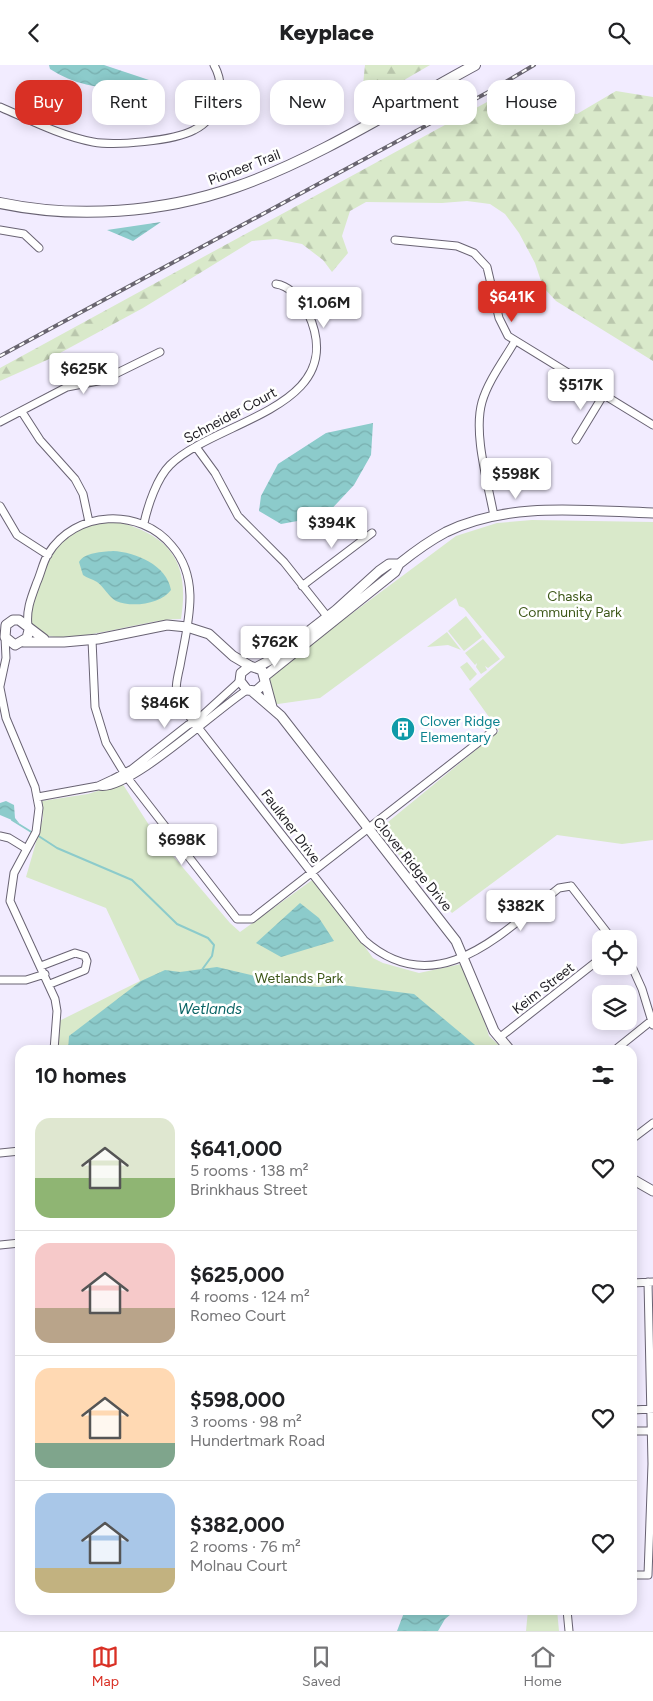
<!DOCTYPE html>
<meta charset="utf-8">
<style>
:root{--surface:#fff;--page:#f6f6f6;--text:#202124;--muted:#757577;--line:#e0e0e0;--accent:#d93025}
body{margin:0;font-family:Figtree,sans-serif;background:var(--page);color:var(--text);height:100vh;display:flex;flex-direction:column;font-size:19px;white-space:nowrap}
*{box-sizing:border-box;margin:0}
p{font-size:16px;color:var(--muted)}
.icon{flex:none;width:28px;height:28px;fill:none;stroke:currentColor;stroke-width:2;stroke-linecap:round;stroke-linejoin:round}
.map{position:relative;flex:1;overflow:hidden}
.drawer{position:absolute;left:15px;top:980px;width:622px;height:570px;display:flex;flex-direction:column;background:var(--surface);border-radius:15px;box-shadow:0 2px 12px #0003}
.drawer>*{flex:none}
.top-card{position:absolute;left:15px;top:15px;width:624px;height:45px;display:flex;gap:10px}
.controls{position:absolute;left:592px;top:865px;display:grid;gap:10px}
.controls a{display:grid;place-items:center;width:45px;height:45px;border-radius:10px;background:var(--surface);box-shadow:0 2px 12px #0003;font-size:25px}
.price{position:absolute;translate:-50% -42px;padding:0 11px;border-radius:5px;background:#fff;color:#222;font-size:16px;line-height:32px;filter:drop-shadow(0 1px 2px #0008)}
.price::after{content:'';position:absolute;left:50%;top:30px;width:15px;height:11px;margin-left:-8px;background:inherit;clip-path:polygon(0 0,100% 0,50% 100%)}
.price.active{background:var(--accent);color:#fff}
ul{padding:0;list-style:none}
li{display:flex;align-items:center;gap:15px;height:125px;padding:0 20px}
li+li{border-top:1px solid var(--line)}
li span{display:grid;place-items:center;flex:none;width:140px;height:100px;border-radius:15px;color:#555}
li>.icon{margin-inline-start:auto}
span .icon{width:60px;height:60px;fill:#fffc;stroke-width:1}
li b{font-size:21px}
h2{display:flex;justify-content:space-between;align-items:center;height:60px;padding:0 20px;font-size:21px}
.tag{padding:0 18px;border-radius:15px;background:var(--surface);box-shadow:0 2px 12px #0003;font-size:18px;line-height:45px}
.tag.active{background:var(--accent);color:#fff}
header{display:flex;justify-content:space-between;align-items:center;height:65px;padding:0 20px;background:var(--surface);font-size:22px;font-weight:800}
.dock{display:flex;justify-content:space-around;align-items:center;height:70px;border-top:1px solid var(--line);background:var(--surface);font-size:14px;color:var(--muted)}
.dock a{display:grid;justify-items:center;gap:2px}
.dock .active{color:var(--accent)}
.map>svg:first-child{display:block}
.green{fill:#d9e9ca}
.forest{fill:url(#forest-firs)}
.water{fill:url(#water-waves)}
.lines{fill:none;stroke-linecap:round;stroke-linejoin:round}
.stream{stroke:#8ccbcb;stroke-width:2}
.minor-casing{stroke:#696373;stroke-width:9}
.tertiary-casing{stroke:#696373;stroke-width:11}
.secondary-casing{stroke:#696373;stroke-width:12}
.minor{stroke:#fff;stroke-width:7}
.tertiary{stroke:#fff;stroke-width:9}
.secondary{stroke:#fff;stroke-width:10}
.rail-casing{stroke:#696570;stroke-width:4}
.rail{stroke:#fff;stroke-width:2;stroke-dasharray:5.5;stroke-linecap:butt}
.labels{text-anchor:middle;stroke-width:5;stroke-linejoin:round;paint-order:stroke}
.street-label{font-size:14px;fill:#1f1d23;stroke:#fff}
.park-label{font-size:14px;fill:#3e5819;stroke:#fff}
.culture-label{font-size:14px;fill:#0d838f;stroke:#fff;text-anchor:start}
.water-label{font-size:15px;font-style:italic;fill:#0a6465;stroke:#fff}
</style>
<header><svg class="icon" aria-label="back" viewBox="0 0 24 24"><path d="M15 5l-7 7 7 7"/></svg>Keyplace<svg class="icon" aria-label="search" viewBox="0 0 24 24"><circle cx="10" cy="10" r="6"/><path d="M15 15l6 6"/></svg></header>
<div class="map">
<svg width="653" height="1566" viewBox="0 0 653 1566">
<defs>
<pattern id="forest-firs" width="22" height="20" patternUnits="userSpaceOnUse" patternTransform="scale(1.25)"><rect width="22" height="20" fill="#d9e9ca"/><path d="M5 1l3.5 6h-7zM16 11l3.5 6h-7z" fill="#bac7ad"/></pattern>
<pattern id="water-waves" width="16" height="10" patternUnits="userSpaceOnUse" patternTransform="scale(1.25)"><rect width="16" height="10" fill="#8ccbcb"/><path d="M0 5q4-4 8 0t8 0" fill="none" stroke="#78aeae"/></pattern>
</defs>
<rect width="100%" height="100%" fill="#f2ecff"/>
<!-- green -->
<path class="green" d="M532,455l121,2v318l-31,4 -65,-9 -105,78 -75,-82 122,-100 -30,-42 36,-32 -41,-49 -5,-2 -3,-8 -136,100 -49,7 -3,-29 188,-140 41,-13z
M116,456c55,15 74,41 65,98 -37,-1 -117,31 -147,12l-5,-11 7,-29 13,-33 13,-16 12,-10 21,-9z
M466,551l16,21 -18,14 -16,-20z
M447,567l14,18 -13,-5 -21,2z
M483,574l17,20 -12,9 -3,-2 2,4 -6,4 -5,-7 1,-4 -2,2 -10,-12z
M467,597l10,12 -7,7 -10,-14z
M122,718l34,53 74,87 10,9 75,-54 58,80 10,5 36,10 47,-10 23,73 15,14h-447v-28l83,-41 -34,-73 -80,-31 17,-59 -1,-17 46,-7z
M528,1545h29l2,21h-33z"/>
<!-- forest -->
<path class="forest" d="M365,0h65l-69,40z
M616,26l37,6v264l-97,-60 -13,-14 -8,-24 -16,-30 -14,-19 -15,-10 -23,-3 -25,2 -76,-1 -16,9 -8,25 6,17 -16,19 -9,-12 -21,-16 -26,-5 -24,2 -109,67 -96,52 -47,21v-13l487,-266 90,12z"/>
<!-- water -->
<path class="water" d="M49,0h55l45,15 -5,8c-34,2 -65,0 -94,-19z
M161,157l-28,19 -26,-11z
M373,358l-2,32 -17,30 -29,31 -44,8 -22,-13 2,-15 17,-32 48,-31z
M113,486c22,1 54,14 58,39 -10,14 -39,18 -55,11 -7,-4 -12,-14 -19,-19 -5,-3 -10,-4 -14,-7l-4,-13c6,-10 23,-10 34,-11z
M6,736l8,4 1,13 4,5 -19,-8v-12z
M300,838l19,15 15,23 -53,16 -25,-14z
M217,902l34,8 23,9 45,3 22,-2 73,9 67,56h-413l1,-14 72,-55 24,-11 15,2z
M405,1545h51l-11,9 -7,12h-41z"/>
<g class="lines">
<!-- stream -->
<path class="stream" d="M12,755l21,13
M37,770l20,13 75,32 45,44 31,14 6,7 -2,11 -11,15"/>
<!-- minor casing -->
<g class="minor-casing">
<path id="minor" d="M0,42c30,13 61,29 93,35 22,4 81,-1 101,-12 24,-12 33,-42 20,-65
M0,165l24,4 15,14
M395,175l62,6 17,7 13,14 12,51 9,18 145,89
M22,347l18,28 35,39 8,15 6,28
M0,357l67,-35 36,-7 57,-28
M576,375l28,-46
M196,382l19,26 23,43 46,46 46,58
M0,441l17,29 31,20
M494,451c-6,-33 -21,-82 -12,-114 6,-21 22,-42 33,-61
M144,458c4,-18 13,-45 26,-58 47,-46 182,-57 138,-152 -7,-13 -17,-27 -32,-29
M302,521l70,-53
M28,561c-2,-16 3,-28 9,-44 4,-9 6,-20 11,-28 27,-44 92,-47 124,-8 30,35 15,79 8,120 -3,13 -6,24 -1,37l185,237c72,64 138,-7 195,-52l12,-2
M92,575l3,67 11,36 20,33 111,143h15l241,-188
M0,621l6,-28 -1,-21
M0,623l6,30 29,69 4,21 -3,24 -22,41 -4,28 45,98 2,12 -3,39
M99,721c27,8 119,-78 148,-96
M38,732l60,-11 15,-7 19,-10 56,-44 7,-3 45,-41
M0,771l9,2 18,11
M571,821l41,53
M629,895l13,29 11,36
M41,901l34,-13 10,3 2,5 -2,9 -35,14
M0,915h26l19,-6
M499,973l102,-80
M615,985l36,-29
M632,1074l21,-16
M0,1088l20,-2
M0,1180l20,-2
M632,1218l21,-1
M632,1345l21,-1
M632,1366h21
M632,1510h16l4,-111 -4,-182
M567,1545l2,21"/>
</g>
<!-- tertiary casing -->
<g class="tertiary-casing">
<path id="tertiary" d="M399,499c15,-12 30,-23 47,-32 64,-31 138,-21 207,-19
M29,565l-2,8 -12,7 -10,-8 1,-12 7,-5h6l25,19
M24,577h40l34,-3 69,-14 20,2 22,7 24,22 17,10
M257,602l17,-9 62,-48 43,-39 10,-7h10
M265,611l130,-104 4,-8
M265,618l-9,8 -9,-1 -7,-9 1,-8 9,-7 12,4 10,37
M252,626l29,25 175,225 38,90 16,19
M632,1114l21,12"/>
</g>
<!-- secondary casing -->
<g class="secondary-casing">
<path id="secondary" d="M0,138c76,16 162,10 236,-16 81,-28 163,-81 239,-122"/>
</g>
<!-- minor -->
<use href="#minor" class="minor"/>
<!-- tertiary -->
<use href="#tertiary" class="tertiary"/>
<!-- secondary -->
<use href="#secondary" class="secondary"/>
<!-- rail casing -->
<g class="rail-casing">
<path id="rail" d="M0,291l492,-266 42,-25"/>
</g>
<!-- rail -->
<use href="#rail" class="rail"/>
</g>
<!-- icons -->
<defs>
<g id="building-disc" transform="scale(1.25)"><circle r="9.5" fill="#0f9aa8" stroke="#fff"/><path d="M-4-6H4V6H1V3H-1V6H-4ZM-2.5-4.3h1.7v1.8h-1.7ZM.8-4.3h1.7v1.8H.8ZM-2.5-1h1.7V.8h-1.7ZM.8-1h1.7V.8H.8Z" fill="#fff"/></g>
</defs>
<g fill-rule="evenodd">
<use href="#building-disc" x="403" y="664"/>
</g>
<g class="labels">
<!-- street labels -->
<g class="street-label">
<text transform="translate(244 102) rotate(-21)" y="5">Pioneer Trail</text>
<text transform="translate(230 350) rotate(-28)" y="5">Schneider Court</text>
<text transform="translate(291 761) rotate(53)" y="5">Faulkner Drive</text>
<text transform="translate(413 799) rotate(51)" y="5">Clover Ridge Drive</text>
<text transform="translate(543 923) rotate(-38)" y="5">Keim Street</text>
</g>
<!-- park labels -->
<g class="park-label">
<text x="570" y="536">Chaska<tspan x="570" dy="16">Community Park</tspan></text>
<text x="299" y="918">Wetlands Park</text>
</g>
<!-- culture labels -->
<g class="culture-label">
<text x="420" y="661">Clover Ridge<tspan x="420" dy="16">Elementary</tspan></text>
</g>
<!-- water labels -->
<g class="water-label">
<text x="210" y="949">Wetlands</text>
</g>
</g>
</svg>
<div class="controls">
<a><svg class="icon" aria-label="locate" viewBox="0 0 24 24"><circle cx="12" cy="12" r="6"/><path d="M12 2v4M12 18v4M2 12h4M18 12h4"/></svg></a>
<a><svg class="icon" aria-label="layers" viewBox="0 0 24 24"><path d="M12 4l9 5-9 5-9-5zM3 14l9 5 9-5"/></svg></a>
</div>
<b class="price active" style="left:512px;top:258px">$641K</b>
<b class="price" style="left:324px;top:264px">$1.06M</b>
<b class="price" style="left:84px;top:330px">$625K</b>
<b class="price" style="left:581px;top:346px">$517K</b>
<b class="price" style="left:516px;top:435px">$598K</b>
<b class="price" style="left:332px;top:484px">$394K</b>
<b class="price" style="left:275px;top:603px">$762K</b>
<b class="price" style="left:165px;top:664px">$846K</b>
<b class="price" style="left:182px;top:801px">$698K</b>
<b class="price" style="left:521px;top:867px">$382K</b>
<div class="top-card">
<a class="tag active">Buy</a>
<a class="tag">Rent</a>
<a class="tag">Filters</a>
<a class="tag">New</a>
<a class="tag">Apartment</a>
<a class="tag">House</a>
</div>
<section class="drawer">
<h2>10 homes<svg class="icon" aria-label="filters" viewBox="0 0 24 24"><path d="M4 7h16M4 17h16"/><circle cx="9" cy="7" r="2"/><circle cx="15" cy="17" r="2"/></svg></h2>
<ul>
<li><span style="background:linear-gradient(#dfe7d0 60%,#8fb573 0)"><svg class="icon" aria-label="home" viewBox="0 0 24 24"><path d="M3 11l9-7 9 7M6 9v11h12V9"/></svg></span><div><b>$641,000</b><p>5 rooms · 138 m²</p><p>Brinkhaus Street</p></div><svg class="icon" aria-label="heart" viewBox="0 0 24 24"><path d="M12 20l-8-8c-3-5 5-10 8-4 3-6 11-1 8 4z"/></svg></li>
<li><span style="background:linear-gradient(#f6c9c9 65%,#b9a48a 0)"><svg class="icon" aria-label="home" viewBox="0 0 24 24"><path d="M3 11l9-7 9 7M6 9v11h12V9"/></svg></span><div><b>$625,000</b><p>4 rooms · 124 m²</p><p>Romeo Court</p></div><svg class="icon" aria-label="heart" viewBox="0 0 24 24"><path d="M12 20l-8-8c-3-5 5-10 8-4 3-6 11-1 8 4z"/></svg></li>
<li><span style="background:linear-gradient(#ffd9b3 75%,#7fa58c 0)"><svg class="icon" aria-label="home" viewBox="0 0 24 24"><path d="M3 11l9-7 9 7M6 9v11h12V9"/></svg></span><div><b>$598,000</b><p>3 rooms · 98 m²</p><p>Hundertmark Road</p></div><svg class="icon" aria-label="heart" viewBox="0 0 24 24"><path d="M12 20l-8-8c-3-5 5-10 8-4 3-6 11-1 8 4z"/></svg></li>
<li><span style="background:linear-gradient(#a9c7e8 75%,#c2b280 0)"><svg class="icon" aria-label="home" viewBox="0 0 24 24"><path d="M3 11l9-7 9 7M6 9v11h12V9"/></svg></span><div><b>$382,000</b><p>2 rooms · 76 m²</p><p>Molnau Court</p></div><svg class="icon" aria-label="heart" viewBox="0 0 24 24"><path d="M12 20l-8-8c-3-5 5-10 8-4 3-6 11-1 8 4z"/></svg></li>
</ul>
</section>
</div>
<nav class="dock">
<a class="active"><svg class="icon" aria-label="map" viewBox="0 0 24 24"><path d="M3 6l6-2 6 2 6-2v14l-6 2-6-2-6 2zM9 4v14M15 6v14"/></svg>Map</a>
<a><svg class="icon" aria-label="saved" viewBox="0 0 24 24"><path d="M7 4h10v16l-5-4-5 4z"/></svg>Saved</a>
<a><svg class="icon" aria-label="home" viewBox="0 0 24 24"><path d="M3 11l9-7 9 7M6 9v11h12V9"/></svg>Home</a>
</nav>
